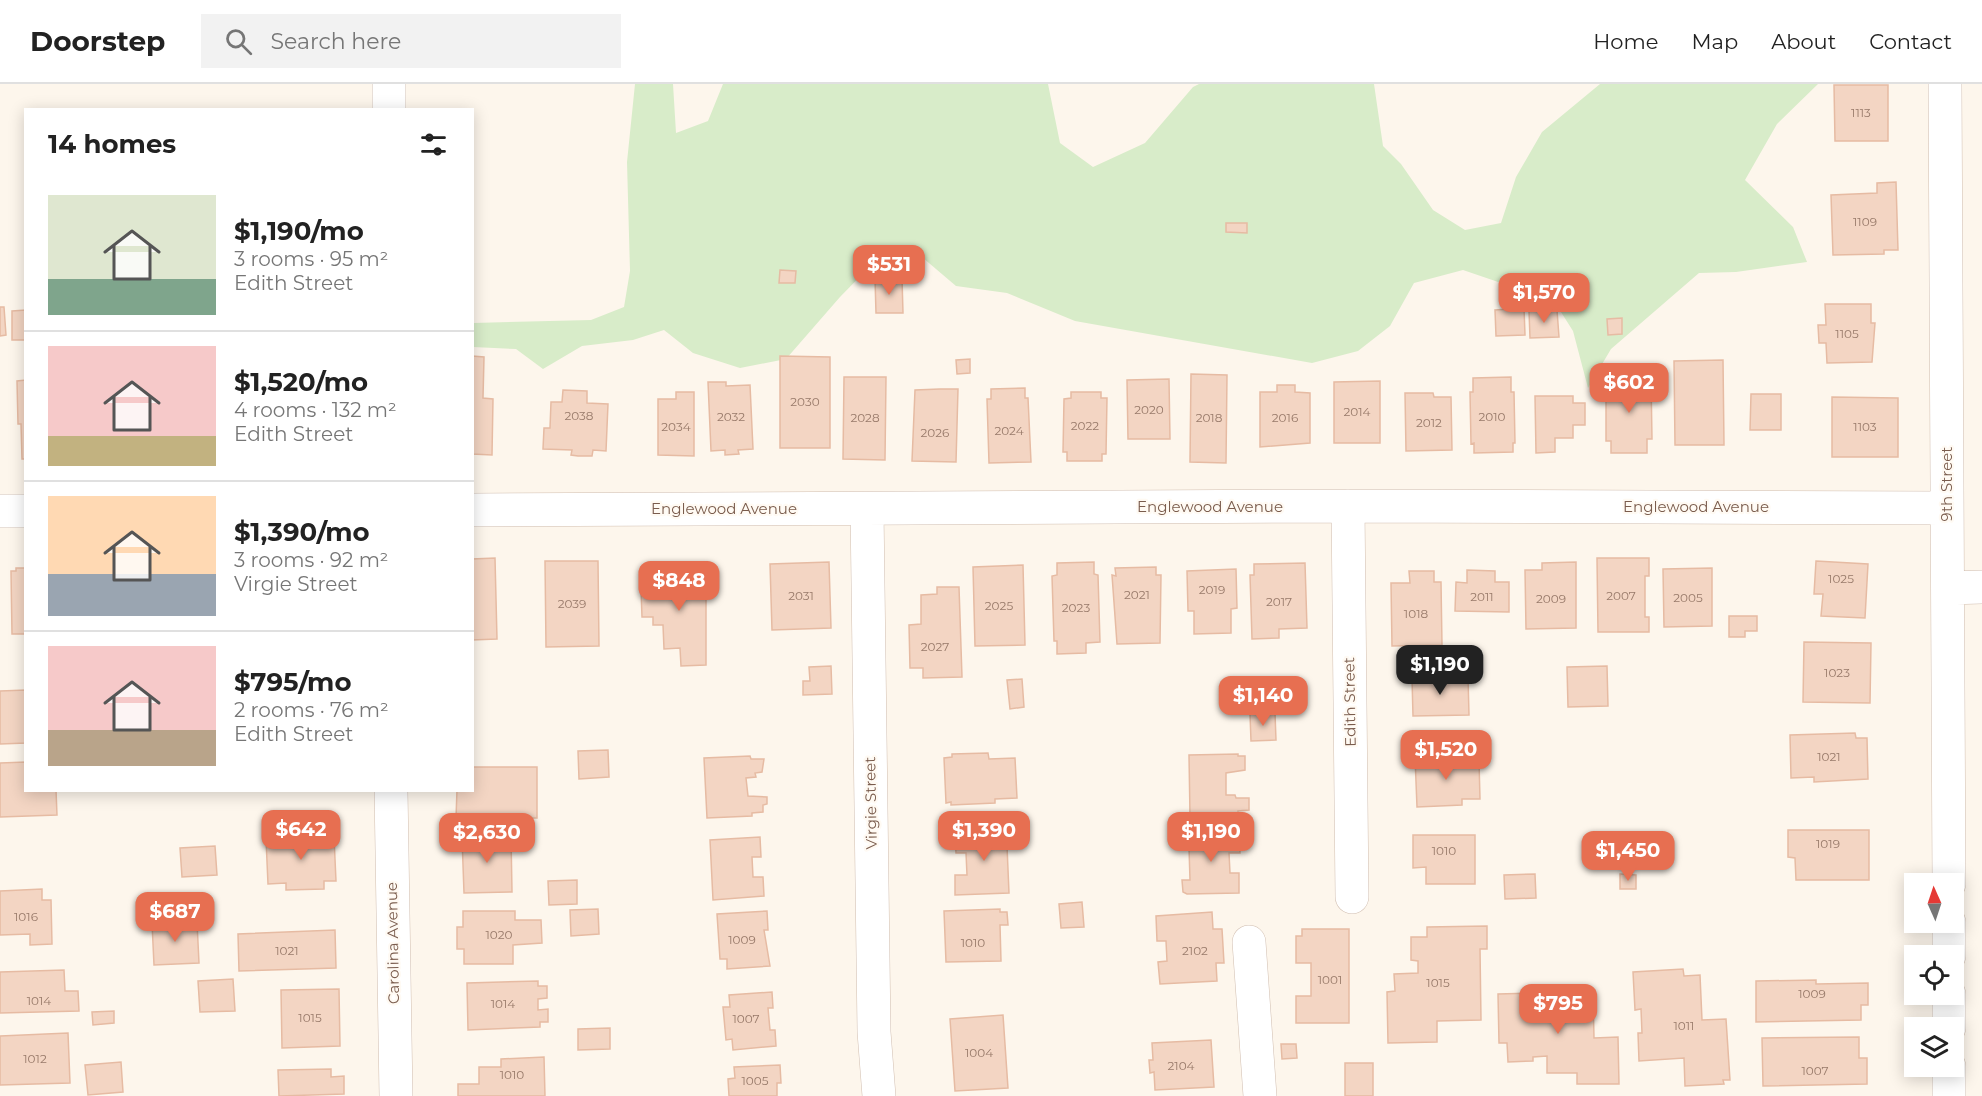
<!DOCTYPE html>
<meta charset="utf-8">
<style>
:root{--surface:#fff;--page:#f2f2f2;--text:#222;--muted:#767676;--line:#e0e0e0;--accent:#e76f51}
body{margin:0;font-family:Montserrat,sans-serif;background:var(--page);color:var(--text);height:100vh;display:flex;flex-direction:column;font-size:22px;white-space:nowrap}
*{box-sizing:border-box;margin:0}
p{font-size:20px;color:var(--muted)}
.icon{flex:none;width:33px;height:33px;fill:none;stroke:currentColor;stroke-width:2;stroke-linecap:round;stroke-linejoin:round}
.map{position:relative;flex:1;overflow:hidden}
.side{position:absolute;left:24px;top:24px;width:450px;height:684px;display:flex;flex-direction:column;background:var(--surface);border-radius:0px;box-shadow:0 3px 15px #0003}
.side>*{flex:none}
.needle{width:39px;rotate:357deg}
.buttons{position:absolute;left:1904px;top:789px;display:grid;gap:12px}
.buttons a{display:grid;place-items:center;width:60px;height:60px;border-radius:0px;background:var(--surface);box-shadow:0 3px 15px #0003;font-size:30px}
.price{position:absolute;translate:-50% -51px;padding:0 14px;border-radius:12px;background:var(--accent);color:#fff;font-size:20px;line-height:39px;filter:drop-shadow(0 2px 3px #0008)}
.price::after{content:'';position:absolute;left:50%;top:36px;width:18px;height:14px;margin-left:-9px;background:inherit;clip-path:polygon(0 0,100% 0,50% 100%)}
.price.selected{background:#222;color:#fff}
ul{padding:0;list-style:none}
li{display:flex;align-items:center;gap:18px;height:150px;padding:0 24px}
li+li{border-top:2px solid var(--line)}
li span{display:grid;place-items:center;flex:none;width:168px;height:120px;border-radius:0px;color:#555}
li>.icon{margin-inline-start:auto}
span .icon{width:72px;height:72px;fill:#fffc;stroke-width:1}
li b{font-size:26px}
h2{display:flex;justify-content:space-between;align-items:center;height:72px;padding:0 24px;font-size:26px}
header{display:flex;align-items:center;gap:36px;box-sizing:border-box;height:84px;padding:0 30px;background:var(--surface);border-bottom:2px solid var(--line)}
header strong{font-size:28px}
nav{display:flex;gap:33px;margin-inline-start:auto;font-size:21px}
.search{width:420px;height:54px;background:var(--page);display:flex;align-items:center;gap:15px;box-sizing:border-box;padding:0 21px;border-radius:0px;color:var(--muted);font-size:22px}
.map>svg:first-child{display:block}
.green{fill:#d8ecc9}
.building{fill:#f3d5c3;stroke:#e6bba3;stroke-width:1.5}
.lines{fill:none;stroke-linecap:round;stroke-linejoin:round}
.minor-casing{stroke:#d1beb0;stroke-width:34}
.minor{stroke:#fff;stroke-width:33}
.labels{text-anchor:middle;stroke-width:4.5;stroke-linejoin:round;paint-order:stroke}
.number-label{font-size:12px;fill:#987a6a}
.street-label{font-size:15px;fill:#7a5c4d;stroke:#fffaf3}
</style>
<header>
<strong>Doorstep</strong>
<div class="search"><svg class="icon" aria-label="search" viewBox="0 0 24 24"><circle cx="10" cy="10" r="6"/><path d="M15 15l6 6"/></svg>Search here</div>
<nav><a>Home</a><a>Map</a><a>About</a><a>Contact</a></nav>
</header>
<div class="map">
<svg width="1982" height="1012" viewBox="0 0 1982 1012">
<rect width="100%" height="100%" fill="#fdf6ec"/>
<!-- green -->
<path class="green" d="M635,0h38l3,49 32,-12 15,-37h325l12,59 33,24 52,-24 48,-56 6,-3h175l9,62 18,18 32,46 32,20 36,-7 15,-46 26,-45 58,-48h218l-41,40 -32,56 48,47 14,35 -71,10 -37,1 -88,76 -23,39 -15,-57 -19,-30 -91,-31 -49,13 -24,43 -32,25 -46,12 -237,-42 -68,-28 -51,-7 -40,-34 -34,2 -42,43 -54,62 -46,9 -47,-15 -29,-23 -31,10 -51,6 -39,23 -27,-20 -43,-2v-24l118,-3 33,-13 6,-36 -3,-109z"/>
<!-- building -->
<path class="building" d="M1834,1h54v56h-53z
M1896,98l2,68h-14v4l-51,1 -2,-60 46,-2v-10z
M1226,139h21v10l-21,-1z
M780,186l16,1 -1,12h-16z
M902,194l1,35h-27l-1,-34z
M1503,211h19l-1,10h-19z
M1825,220h46v19h4l-3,39 -45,1 -1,-20h-7l-1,-18h8z
M0,223h4l2,28 -6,1z
M1524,224l1,27 -29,1 -1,-26z
M26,226v30h-14v-29z
M1557,226l2,27 -29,1 -1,-27z
M1622,234v16l-14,1 -1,-16z
M472,272l12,1 -1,41 10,1 -1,56 -20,-1z
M780,272l50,1v91h-50z
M970,275v14l-13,1 -1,-14z
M1723,276l1,85h-49l-1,-84z
M1191,290l36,1 -1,88 -36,-1z
M844,293h42l-1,83 -42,-1z
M1511,293v15h3l1,51h-2v9l-39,1v-10l-3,1 -1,-52h3v-14z
M1606,294h45l1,61h-5v14h-36v-12h-5z
M1169,295l1,60h-42l-1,-59z
M26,296v79h-4l-1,-35h-3l-1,-43z
M1380,297v62h-46v-61z
M708,298h18v4l24,-1 3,64 -15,1 1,4 -14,1v-5l-14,1z
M1277,301h18v7l15,1v50l-50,4v-55h17z
M1025,304v10h3l3,64 -42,1 -2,-64h4v-10z
M940,305h18l-2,73 -44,-1 3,-71z
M563,306l24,1v12l21,1 -2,47 -13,-1 -1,6h-14l-7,-1 1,-5 -29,-1 1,-21h6l1,-26h11z
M676,308h18v64l-36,-1v-56h18z
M1071,308h30v6h6l-1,56h-4v7h-35v-9h-4l1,-53 7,-1z
M1405,309h28l1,4h17l1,53 -46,1z
M1751,310h30v36h-31z
M1535,312h38v7h12v22h-12v13h-18v14l-19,1z
M1832,313l66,1v59h-66z
M495,474l2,81 -25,1v-81z
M1597,474h52v18h-4v41h4v15h-51z
M545,477h53l1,85 -53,1z
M1816,477l52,3 -3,54 -44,-2 2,-22h-9z
M829,478l2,66 -59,2 -2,-66z
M1094,478v12l4,1 2,67 -14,1v10l-29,1v-13h-3l-2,-65 5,-1v-12z
M1576,478v66l-50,1 -1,-59h17v-7z
M1305,479l2,65 -28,1v9l-27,1 -2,-64h4v-11z
M1023,481l2,80 -50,1 -2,-79z
M1156,483v8h5l-1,68 -43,1 -5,-69 4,1 -1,-8z
M16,484h10v66h-14l-1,-63h5z
M1712,484v58l-48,1 -1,-58z
M1236,485l1,39 -6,1v24l-37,1v-23h-6l-1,-40z
M706,486v95l-25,1 -1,-18 -16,1 -1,-24h-10v-8h-11l-1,-28h10l-1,-17z
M1467,486l28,1v11h14v30l-54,-1 1,-29 11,1z
M1409,487h25v11h7l1,63 -50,1 -1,-63h19z
M937,503h22l3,90 -39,1v-10h-13l-1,-43 12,-1v-29l16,-1z
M1729,532h28v15h-12v6h-16z
M1804,558l67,1 -1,60 -67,-1z
M831,582l1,28 -29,1v-14h7l-1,-14z
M1607,582l1,40 -40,1 -1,-40z
M1468,593l1,38 -56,1 -1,-38z
M1022,595l2,28 -14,2 -3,-29z
M26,606v53l-26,1v-53z
M1275,629l1,27 -25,1 -1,-27z
M1855,649l1,5h11l1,41 -54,3v-5l-23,1 -1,-43z
M608,666l1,27 -30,2 -1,-28z
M988,669l1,6 26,-1 2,40 -22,1v4l-44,2v-3l-5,1 -2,-45 8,-1v-3z
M1238,670v2h7v14l-19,3v22h9l1,3h13v12l-11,1v3l-48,2 -1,-61z
M750,672l1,3h13l-2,13 -7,1 1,4 -10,1 2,18 19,1v7l-4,1v7l-11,1v3l-45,2 -3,-60z
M1458,672v6l21,-1 1,38h-18v6l-45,2 -2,-50z
M26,678v28h30l1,25 -57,2v-54z
M472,683h65v51h-81l1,-28h15z
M1788,746h81v50h-73l-1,-22 -7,-1z
M1007,747l-1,4h12v11h-11l2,47 -54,2v-20h12l-1,-22h-10l-1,-20z
M1239,747l1,22h-11l1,20h9v20l-52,1 -4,-2 -1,-12h8l-1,-32h-8l-1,-14z
M317,748l1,6 16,-1 2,44h-12v8l-38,1v-7l-18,1 -2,-45 21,-1v-5z
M1413,751h62v49h-49v-17l-13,1z
M511,752l1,56 -48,1 -2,-56z
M760,753l1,20h-9l1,20h10l1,19 -51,4 -3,-60z
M215,762l2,29 -35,2 -2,-29z
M1535,790l1,24 -31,1 -1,-24z
M1620,790l16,1v14h-16z
M577,796v24l-28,1 -1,-24z
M42,805v11h9l1,44 -22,1v-11l-30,1v-44z
M1082,818l2,25 -23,1 -2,-24z
M598,825l1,25 -28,2 -1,-26z
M1000,825v3h7l1,13h-8l1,36 -55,1 -2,-51z
M463,827h52v9h26l1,23 -29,2v19h-49v-15h-7v-22h6z
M767,827l1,19h-4l6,36 -43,3v-10h-7l-3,-45z
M1212,828l1,17h9l2,34h-8l1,18 -57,3 -2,-22 9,-1 -1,-20h-9l-1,-25z
M197,838l2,41 -45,2 -2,-42z
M1487,842v23h-7l1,71 -44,1v21l-49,1 -1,-51 8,-1 -1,-17 24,-1v-12l-7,-1v-23h16v-10z
M1302,845h47v94h-53v-27h15v-33h-15v-27h6z
M335,846l1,38 -97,3 -1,-37z
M1683,885l1,7 16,-1 2,45 24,-1 4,61h-7l1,4 -39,2 -1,-28 -45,3 -1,-28h4l-1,-24 -6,1 -2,-38z
M64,886l1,21h13l1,20 -79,2v-41z
M233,895l2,32 -35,1 -2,-31z
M1816,896v4l52,-1v22h-7v15l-105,2v-41z
M538,897v5h9v12l-9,1v11l10,-1v13h-8v5l-72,3 -1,-47z
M339,905l1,57 -58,2 -1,-58z
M772,908l1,16h-5l2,22h5l1,16 -43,4 -1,-11 -6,1 -3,-33h7l-1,-12z
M1542,909h51l1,45 24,-1 1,47h-42v-11h-30v-17l-14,1v4l-25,1 -1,-19h-8l-1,-49z
M114,927v12l-21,2 -1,-13z
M1003,931l5,73 -53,3 -5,-72z
M610,944v21l-32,1v-21z
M68,949l2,50 -70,2v-49z
M1859,953v21h8v26l-104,2 -1,-48z
M1211,956l3,47 -59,3 -1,-18 -4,1 -1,-13h4l-1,-17z
M1281,960h15l1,14 -15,1z
M544,973l1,39h-87v-12h21v-17h22v-8z
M121,978l2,30 -35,3 -3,-30z
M1345,979h28v33h-28z
M780,981l1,18h-4v13h-48l-1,-17 7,-1 -1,-11z
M331,985v8l13,-1v18l-65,2 -1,-26z"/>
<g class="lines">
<!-- minor casing -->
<g class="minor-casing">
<path id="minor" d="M389,0v26
M1945,0l4,800
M1348,422l4,391
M867,425l7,523 5,64
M472,426l876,-4 599,2
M0,427h26
M1948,504l34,-1
M391,706l5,306
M1949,838v34
M1249,858l11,154
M1949,910v34
M1949,982v30"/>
</g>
<!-- minor -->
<use href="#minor" class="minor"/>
</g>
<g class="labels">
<!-- number labels -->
<g class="number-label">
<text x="1861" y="33">1113</text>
<text x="1865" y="142">1109</text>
<text x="1847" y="254">1105</text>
<text x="805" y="322">2030</text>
<text x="1149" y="330">2020</text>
<text x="1357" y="332">2014</text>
<text x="579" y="336">2038</text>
<text x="731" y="337">2032</text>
<text x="1492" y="337">2010</text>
<text x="865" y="338">2028</text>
<text x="1209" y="338">2018</text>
<text x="1285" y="338">2016</text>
<text x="1429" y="343">2012</text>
<text x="1085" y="346">2022</text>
<text x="676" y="347">2034</text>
<text x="1865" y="347">1103</text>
<text x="1009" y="351">2024</text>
<text x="935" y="353">2026</text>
<text x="1841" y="499">1025</text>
<text x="1212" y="510">2019</text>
<text x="1137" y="515">2021</text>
<text x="801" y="516">2031</text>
<text x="1621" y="516">2007</text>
<text x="1482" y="517">2011</text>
<text x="1688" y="518">2005</text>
<text x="1551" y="519">2009</text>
<text x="1279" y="522">2017</text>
<text x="572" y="524">2039</text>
<text x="999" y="526">2025</text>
<text x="1076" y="528">2023</text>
<text x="1416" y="534">1018</text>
<text x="935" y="567">2027</text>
<text x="1837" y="593">1023</text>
<text x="1829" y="677">1021</text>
<text x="1828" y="764">1019</text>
<text x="1444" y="771">1010</text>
<text x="26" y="837">1016</text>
<text x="499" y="855">1020</text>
<text x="742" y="860">1009</text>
<text x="973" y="863">1010</text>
<text x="287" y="871">1021</text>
<text x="1195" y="871">2102</text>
<text x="1330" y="900">1001</text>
<text x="1438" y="903">1015</text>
<text x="1812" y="914">1009</text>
<text x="39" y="921">1014</text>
<text x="503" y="924">1014</text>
<text x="310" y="938">1015</text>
<text x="746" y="939">1007</text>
<text x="1684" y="946">1011</text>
<text x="979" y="973">1004</text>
<text x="35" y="979">1012</text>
<text x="1181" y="986">2104</text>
<text x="1815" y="991">1007</text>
<text x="512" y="995">1010</text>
<text x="755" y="1001">1005</text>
</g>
<!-- street labels -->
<g class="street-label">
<text transform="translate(1947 400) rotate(-90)" y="5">9th Street</text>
<text x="1210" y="428">Englewood Avenue</text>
<text x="1696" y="428">Englewood Avenue</text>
<text x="724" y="430">Englewood Avenue</text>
<text transform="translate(1350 618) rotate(-91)" y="5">Edith Street</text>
<text transform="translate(871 719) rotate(-91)" y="5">Virgie Street</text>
<text transform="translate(393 859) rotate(-91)" y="5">Carolina Avenue</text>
</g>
</g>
</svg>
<div class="buttons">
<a><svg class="needle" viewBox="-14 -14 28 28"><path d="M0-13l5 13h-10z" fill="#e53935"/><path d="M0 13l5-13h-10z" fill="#767676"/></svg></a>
<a><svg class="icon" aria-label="locate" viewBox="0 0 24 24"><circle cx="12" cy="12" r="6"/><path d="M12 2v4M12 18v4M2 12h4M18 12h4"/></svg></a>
<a><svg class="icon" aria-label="layers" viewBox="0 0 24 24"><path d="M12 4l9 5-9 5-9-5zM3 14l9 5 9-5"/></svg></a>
</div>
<b class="price" style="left:889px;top:212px">$531</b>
<b class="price" style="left:1544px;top:240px">$1,570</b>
<b class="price" style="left:1629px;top:330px">$602</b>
<b class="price" style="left:679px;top:528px">$848</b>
<b class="price selected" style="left:1440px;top:612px">$1,190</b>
<b class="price" style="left:1263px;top:643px">$1,140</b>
<b class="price" style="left:1446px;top:697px">$1,520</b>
<b class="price" style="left:301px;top:777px">$642</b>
<b class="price" style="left:984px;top:778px">$1,390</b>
<b class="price" style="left:1211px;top:779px">$1,190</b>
<b class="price" style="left:487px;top:780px">$2,630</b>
<b class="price" style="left:1628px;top:798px">$1,450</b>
<b class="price" style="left:175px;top:859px">$687</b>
<b class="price" style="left:1558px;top:951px">$795</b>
<section class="side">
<h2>14 homes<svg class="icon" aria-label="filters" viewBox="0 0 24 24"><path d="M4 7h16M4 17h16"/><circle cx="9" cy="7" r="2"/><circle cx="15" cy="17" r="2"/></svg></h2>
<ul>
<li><span style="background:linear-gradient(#dfe7d0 70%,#7fa58c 0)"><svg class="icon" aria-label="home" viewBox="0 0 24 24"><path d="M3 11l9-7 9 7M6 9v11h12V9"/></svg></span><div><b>$1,190/mo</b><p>3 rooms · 95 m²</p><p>Edith Street</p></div></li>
<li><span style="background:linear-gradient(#f6c9c9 75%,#c2b280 0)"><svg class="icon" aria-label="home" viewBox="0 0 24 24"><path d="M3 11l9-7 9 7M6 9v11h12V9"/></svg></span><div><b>$1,520/mo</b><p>4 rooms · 132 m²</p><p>Edith Street</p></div></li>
<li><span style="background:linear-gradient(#ffd9b3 65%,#9aa5b1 0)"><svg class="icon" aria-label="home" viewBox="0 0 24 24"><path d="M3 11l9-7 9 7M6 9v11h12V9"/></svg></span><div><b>$1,390/mo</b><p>3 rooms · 92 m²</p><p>Virgie Street</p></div></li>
<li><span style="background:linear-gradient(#f6c9c9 70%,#b9a48a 0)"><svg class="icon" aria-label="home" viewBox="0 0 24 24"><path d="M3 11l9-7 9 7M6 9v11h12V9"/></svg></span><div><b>$795/mo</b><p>2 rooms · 76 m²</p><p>Edith Street</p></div></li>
</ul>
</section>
</div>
